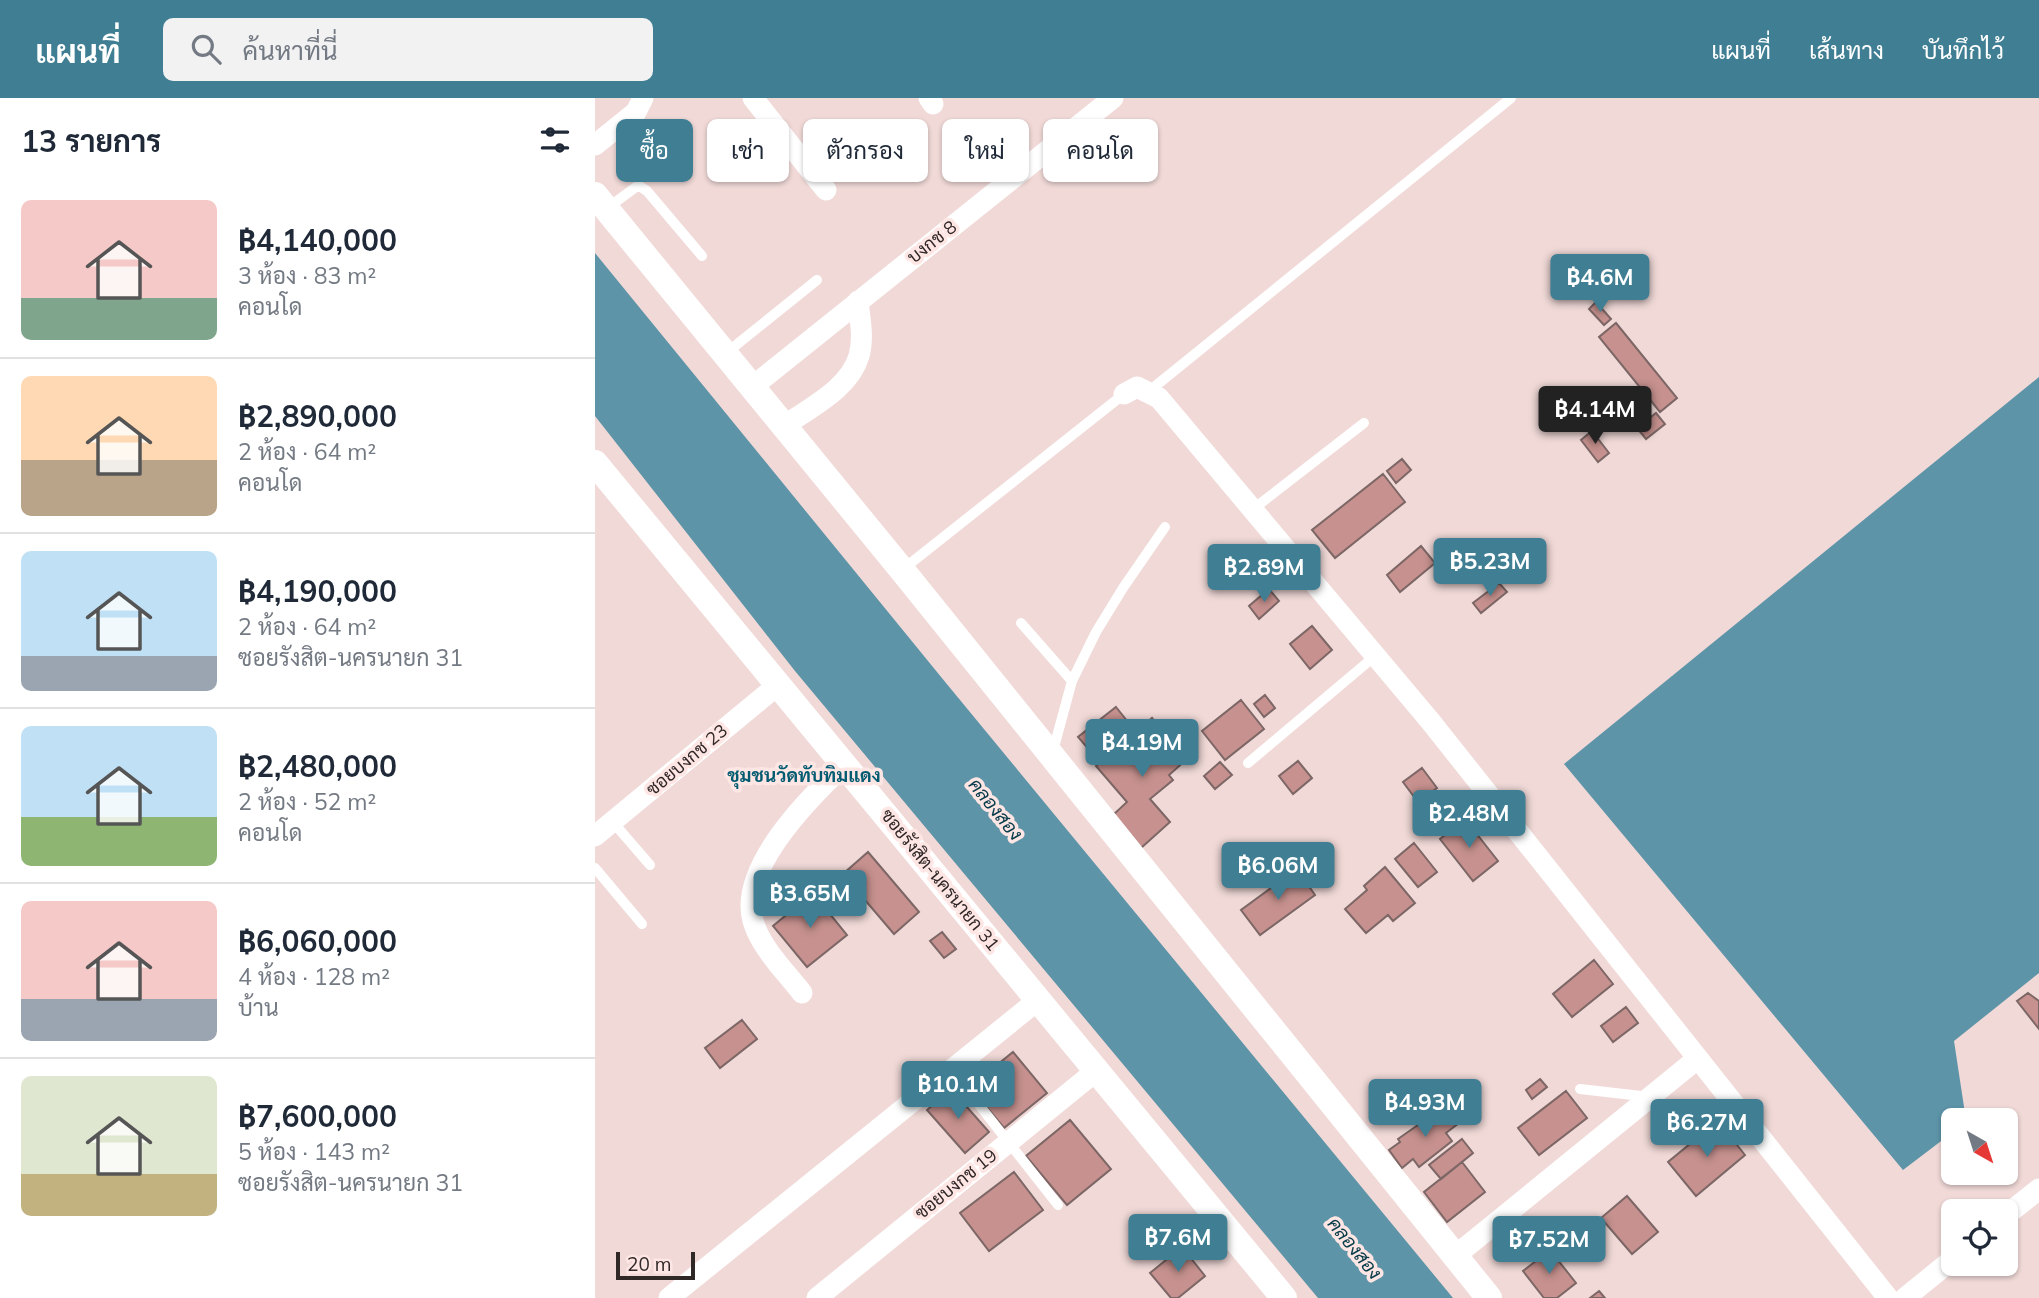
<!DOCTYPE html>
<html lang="th">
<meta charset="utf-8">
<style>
:root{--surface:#fff;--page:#f2f2f3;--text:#1f2937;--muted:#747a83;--line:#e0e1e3;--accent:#3f7e93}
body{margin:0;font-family:Mulish,Sarabun,sans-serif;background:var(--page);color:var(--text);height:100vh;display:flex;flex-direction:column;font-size:26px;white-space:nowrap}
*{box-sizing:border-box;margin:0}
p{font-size:23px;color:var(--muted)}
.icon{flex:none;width:38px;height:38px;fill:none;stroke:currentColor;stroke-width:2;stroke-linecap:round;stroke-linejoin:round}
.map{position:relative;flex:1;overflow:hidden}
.details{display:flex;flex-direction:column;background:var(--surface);width:595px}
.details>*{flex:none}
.hud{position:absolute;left:21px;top:21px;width:665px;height:63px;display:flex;gap:14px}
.needle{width:46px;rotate:141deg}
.tools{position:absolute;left:1346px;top:1010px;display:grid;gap:14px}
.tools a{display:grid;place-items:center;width:77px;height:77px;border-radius:10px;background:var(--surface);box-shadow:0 2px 5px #0004;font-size:35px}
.scale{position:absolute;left:21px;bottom:18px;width:79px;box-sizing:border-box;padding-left:7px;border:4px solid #302727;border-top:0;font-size:19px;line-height:24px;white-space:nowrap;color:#302727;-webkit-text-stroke:5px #fee6e4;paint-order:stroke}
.price{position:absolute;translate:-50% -60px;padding:0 16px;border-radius:7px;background:var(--accent);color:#fff;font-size:23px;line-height:46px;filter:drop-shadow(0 2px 4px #0008)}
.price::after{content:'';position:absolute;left:50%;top:42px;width:21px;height:16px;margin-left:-10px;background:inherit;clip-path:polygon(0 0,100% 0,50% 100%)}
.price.current{background:#222;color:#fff}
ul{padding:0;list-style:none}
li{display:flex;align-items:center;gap:21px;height:175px;padding:0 21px}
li+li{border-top:2px solid var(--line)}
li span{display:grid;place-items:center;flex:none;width:196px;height:140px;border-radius:10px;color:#555}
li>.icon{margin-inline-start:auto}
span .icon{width:84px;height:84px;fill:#fffc;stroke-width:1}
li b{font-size:30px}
h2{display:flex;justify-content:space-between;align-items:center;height:84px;padding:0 21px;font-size:30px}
.pill{padding:0 24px;border-radius:10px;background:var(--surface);box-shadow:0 2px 5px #0004;font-size:24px;line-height:63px}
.pill.current{background:var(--accent);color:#fff}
header{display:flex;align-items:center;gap:42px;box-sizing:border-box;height:98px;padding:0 35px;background:var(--accent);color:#fff}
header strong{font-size:33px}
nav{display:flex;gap:38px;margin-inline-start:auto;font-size:24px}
.search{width:490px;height:63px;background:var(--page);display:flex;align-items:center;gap:18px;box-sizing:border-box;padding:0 24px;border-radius:10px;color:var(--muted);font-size:26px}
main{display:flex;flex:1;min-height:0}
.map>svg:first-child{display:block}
.water{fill:#5d94a8}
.building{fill:#c6918e;stroke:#7c6766;stroke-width:2}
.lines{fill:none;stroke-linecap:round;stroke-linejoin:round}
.service{stroke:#fff;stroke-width:10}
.minor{stroke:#fff;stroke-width:21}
.tertiary{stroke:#fff;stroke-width:26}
.labels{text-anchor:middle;stroke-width:7;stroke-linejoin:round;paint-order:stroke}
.street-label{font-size:18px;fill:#302727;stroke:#fee6e4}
.neighbourhood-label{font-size:19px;font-weight:bold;fill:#035b71;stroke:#fee6e4}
.water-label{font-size:19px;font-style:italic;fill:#073c4b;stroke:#fee6e4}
</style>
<header>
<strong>แผนที่</strong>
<div class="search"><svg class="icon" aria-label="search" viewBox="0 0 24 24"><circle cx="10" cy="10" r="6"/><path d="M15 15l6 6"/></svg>ค้นหาที่นี่</div>
<nav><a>แผนที่</a><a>เส้นทาง</a><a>บันทึกไว้</a></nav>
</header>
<main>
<section class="details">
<h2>13 รายการ<svg class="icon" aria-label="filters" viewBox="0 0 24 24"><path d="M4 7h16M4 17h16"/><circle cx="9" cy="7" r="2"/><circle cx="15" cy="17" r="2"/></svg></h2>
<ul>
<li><span style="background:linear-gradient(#f6c9c9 70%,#7fa58c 0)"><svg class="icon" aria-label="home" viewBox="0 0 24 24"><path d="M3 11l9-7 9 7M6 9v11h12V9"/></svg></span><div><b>฿4,140,000</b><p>3 ห้อง · 83 m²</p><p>คอนโด</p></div></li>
<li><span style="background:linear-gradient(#ffd9b3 60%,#b9a48a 0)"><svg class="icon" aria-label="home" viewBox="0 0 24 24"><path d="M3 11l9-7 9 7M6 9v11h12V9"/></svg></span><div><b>฿2,890,000</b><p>2 ห้อง · 64 m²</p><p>คอนโด</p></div></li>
<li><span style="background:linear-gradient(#bfe0f5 75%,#9aa5b1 0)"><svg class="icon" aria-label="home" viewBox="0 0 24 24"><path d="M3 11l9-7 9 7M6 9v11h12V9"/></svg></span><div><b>฿4,190,000</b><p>2 ห้อง · 64 m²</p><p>ซอยรังสิต-นครนายก 31</p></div></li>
<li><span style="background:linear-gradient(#bfe0f5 65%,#8fb573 0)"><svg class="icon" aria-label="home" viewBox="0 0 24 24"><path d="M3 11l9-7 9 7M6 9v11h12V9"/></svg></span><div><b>฿2,480,000</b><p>2 ห้อง · 52 m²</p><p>คอนโด</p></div></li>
<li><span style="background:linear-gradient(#f6c9c9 70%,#9aa5b1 0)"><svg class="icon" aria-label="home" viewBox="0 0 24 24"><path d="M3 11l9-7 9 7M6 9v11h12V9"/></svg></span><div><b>฿6,060,000</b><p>4 ห้อง · 128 m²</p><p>บ้าน</p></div></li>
<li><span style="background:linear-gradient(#dfe7d0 70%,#c2b280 0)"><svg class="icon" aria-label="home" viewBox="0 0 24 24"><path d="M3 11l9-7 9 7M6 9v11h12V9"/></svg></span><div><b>฿7,600,000</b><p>5 ห้อง · 143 m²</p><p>ซอยรังสิต-นครนายก 31</p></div></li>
</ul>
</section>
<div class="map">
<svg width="1444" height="1200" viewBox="0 0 1444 1200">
<rect width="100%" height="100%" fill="#f0d9d7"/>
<!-- water -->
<path class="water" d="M0,155l351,430 507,615h-135l-523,-627 -200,-255z
M1444,279v596l-85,68 12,79h-13v12l-50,38 -339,-406z"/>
<!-- building -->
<path class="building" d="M1001,204l15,17 -7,6 -15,-16z
M1021,225l61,75 -17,14 -61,-75z
M1049,303l6,8 -17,14 -7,-8z
M1061,315l9,11 -19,15 -9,-11z
M997,333l17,22 -11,9 -17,-22z
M807,361l9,11 -15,13 -9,-12z
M788,376l22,28 -70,56 -23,-28z
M826,448l14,17 -35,29 -13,-17z
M904,485l8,9 -26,21 -8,-10z
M674,491l10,12 -20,18 -10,-13z
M717,528l20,24 -22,19 -20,-25z
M670,597l10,13 -11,9 -10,-13z
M646,602l23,29 -39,31 -23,-29z
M521,609l12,15 -37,30 -13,-15z
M557,620l35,41 -18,16 4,5 -23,19 20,23 -29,26 -28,-33 14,-13 -31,-36z
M703,663l14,17 -19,16 -14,-18z
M625,664l12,13 -17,14 -11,-13z
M827,670l15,20 -19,14 -15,-20z
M870,721l33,42 -25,20 -33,-42z
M819,745l23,29 -19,15 -23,-28z
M273,754l51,60 -25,22 -35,-41 -16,14 -14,-15 17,-14 -3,-4z
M790,769l30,36 -22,18 -5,-6 -22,18 -21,-24 22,-19 -3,-4z
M702,771l18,26 -55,40 -19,-25z
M218,795l34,42 -40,32 -34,-41z
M347,834l14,17 -12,9 -14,-17z
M999,862l19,24 -41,33 -19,-23z
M1433,895l11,8v28l-22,-28z
M1031,909l12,16 -25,19 -12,-16z
M147,922l15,19 -37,29 -15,-20z
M418,954l34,41 -43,35 -34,-41z
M945,981l7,8 -15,12 -6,-9z
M356,991l38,43 -24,21 -38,-43z
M971,993l21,27 -48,37 -21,-27z
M850,1008l14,17 -13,10 6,8 -33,26 -6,-8 -11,9 -13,-18 11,-8 -2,-3z
M475,1022l41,49 -44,36 -41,-49z
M1123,1023l27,34 -49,41 -28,-34z
M867,1041l11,14 -32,26 -12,-14z
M867,1064l23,30 -38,30 -23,-30z
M419,1074l29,38 -54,41 -29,-38z
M1032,1098l31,36 -26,22 -31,-36z
M587,1149l23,29 -27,22h-7l-21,-25z
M955,1152l26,33 -19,15h-13l-21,-27z
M1004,1193l6,7h-15z"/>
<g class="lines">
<!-- service -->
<path class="service" d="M11,111l30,-22h5l6,4 55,65
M130,256l92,-74
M553,294l363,-294
M657,412l112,-87
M307,472l222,-176
M426,525l51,58
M458,653l19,-70 24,-49 27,-44 42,-61
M653,665l127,-107
M17,723l38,44
M0,770l47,56
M370,989l93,118
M985,991l70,8"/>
<!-- minor -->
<path class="minor" d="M158,0l73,92
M334,0l4,6
M0,47l41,-33 7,-14
M157,289l361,-289
M529,296l13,-7 22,11 272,324 457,576
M189,328c27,-19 65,-37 75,-70 5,-18 1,-37 -1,-55
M0,738l184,-152
M207,895c-17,-22 -41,-45 -49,-72 -15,-53 57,-124 92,-157
M1410,1118l34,-27
M860,1158l242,-197
M74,1200l369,-298
M222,1200l279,-227
M1310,1200l48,-39"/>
<!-- tertiary -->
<path class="tertiary" d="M0,97l307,375 587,728
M0,365l689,835"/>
</g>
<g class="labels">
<!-- street labels -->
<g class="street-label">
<text transform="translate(337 144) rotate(-38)" y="6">บงกช 8</text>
<text transform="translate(92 662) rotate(-40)" y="6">ซอยบงกช 23</text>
<text transform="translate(345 782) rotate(51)" y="6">ซอยรังสิต-นครนายก 31</text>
<text transform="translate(361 1086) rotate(-39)" y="6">ซอยบงกช 19</text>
</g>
<!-- neighbourhood labels -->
<g class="neighbourhood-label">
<text x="209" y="684">ชุมชนวัดทับทิมแดง</text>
</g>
<!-- water labels -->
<g class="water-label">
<text transform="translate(401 711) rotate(51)" y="7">คลองสอง</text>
<text transform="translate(760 1150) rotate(51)" y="7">คลองสอง</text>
</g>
</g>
</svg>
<div class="tools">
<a><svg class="needle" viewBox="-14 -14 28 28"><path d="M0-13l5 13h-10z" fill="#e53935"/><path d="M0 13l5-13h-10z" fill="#747a83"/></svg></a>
<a><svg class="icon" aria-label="locate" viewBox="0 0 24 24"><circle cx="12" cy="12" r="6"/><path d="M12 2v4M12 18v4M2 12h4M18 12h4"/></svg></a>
</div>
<div class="scale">20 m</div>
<b class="price" style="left:1005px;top:216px">฿4.6M</b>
<b class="price current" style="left:1000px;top:348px">฿4.14M</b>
<b class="price" style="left:895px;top:500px">฿5.23M</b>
<b class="price" style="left:669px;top:506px">฿2.89M</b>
<b class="price" style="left:547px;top:681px">฿4.19M</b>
<b class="price" style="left:874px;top:752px">฿2.48M</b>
<b class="price" style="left:683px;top:804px">฿6.06M</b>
<b class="price" style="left:215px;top:832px">฿3.65M</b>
<b class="price" style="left:363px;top:1023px">฿10.1M</b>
<b class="price" style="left:830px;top:1041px">฿4.93M</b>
<b class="price" style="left:1112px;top:1061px">฿6.27M</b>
<b class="price" style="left:583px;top:1176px">฿7.6M</b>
<b class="price" style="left:954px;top:1178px">฿7.52M</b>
<div class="hud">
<a class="pill current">ซื้อ</a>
<a class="pill">เช่า</a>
<a class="pill">ตัวกรอง</a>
<a class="pill">ใหม่</a>
<a class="pill">คอนโด</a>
</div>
</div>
</main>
